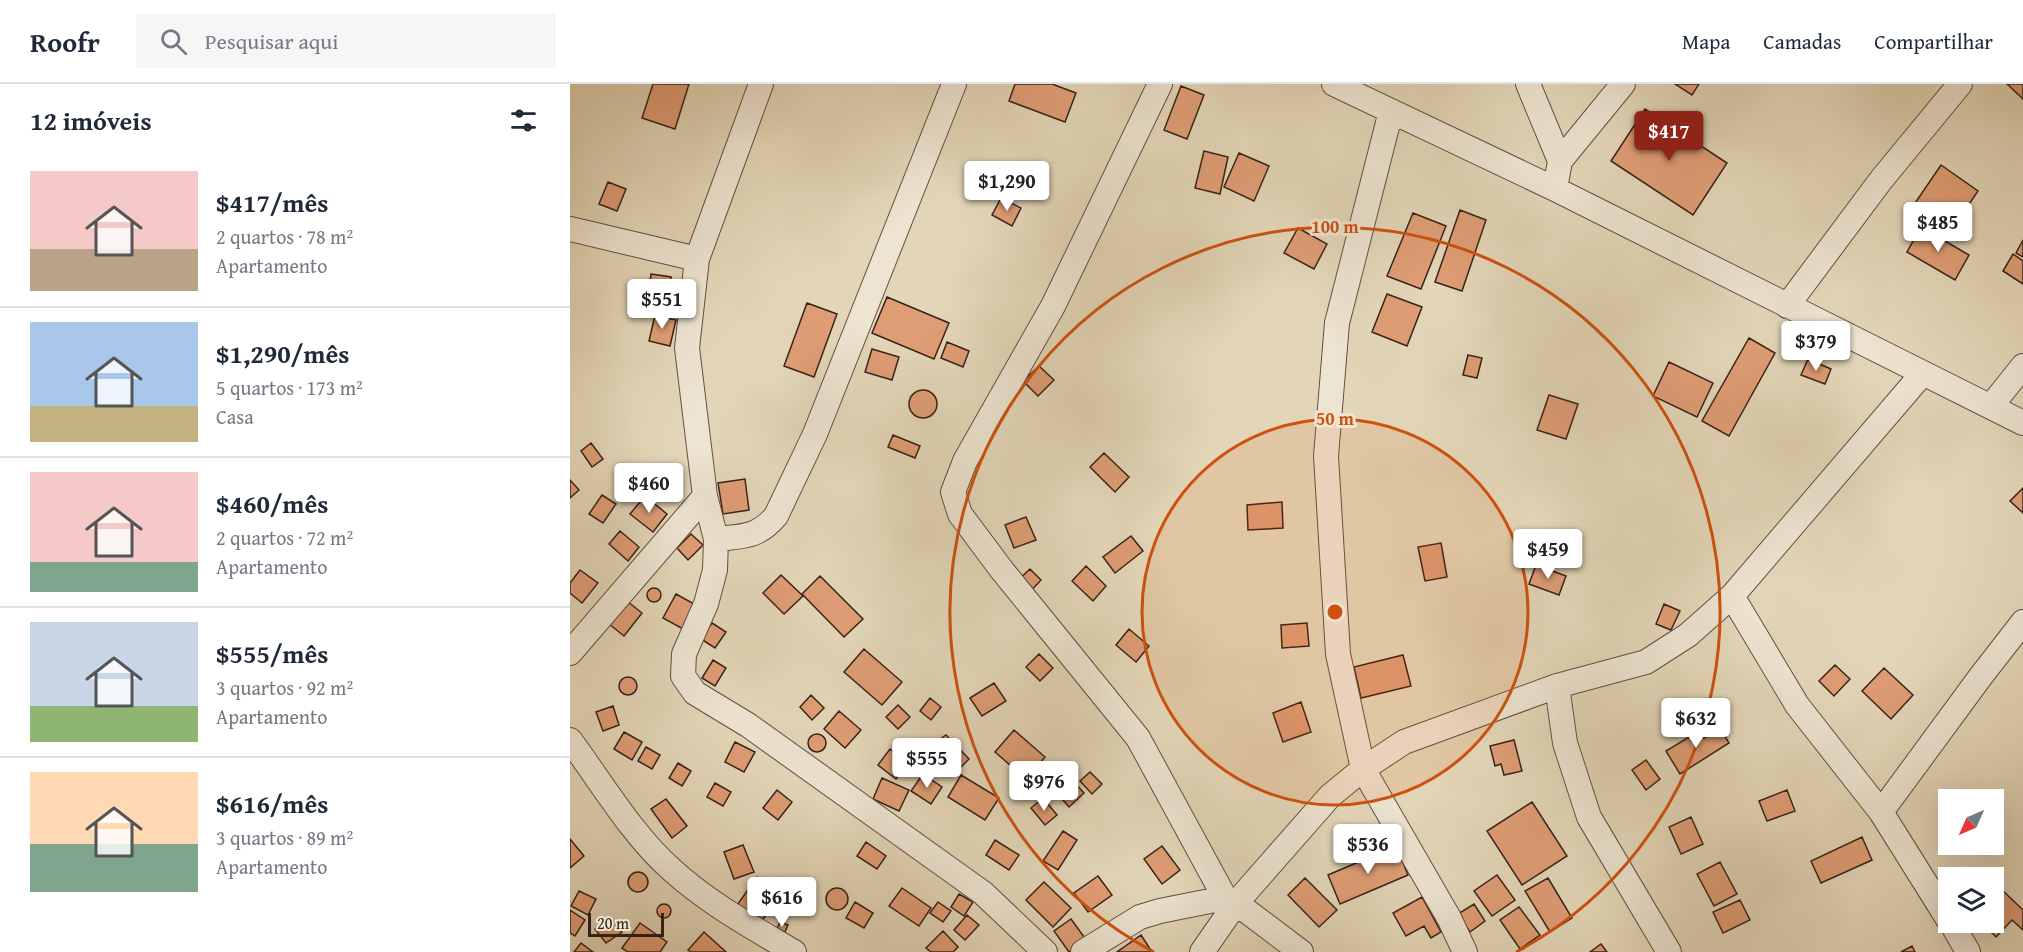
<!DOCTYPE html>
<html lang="pt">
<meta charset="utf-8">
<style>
:root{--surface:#fff;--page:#f6f6f7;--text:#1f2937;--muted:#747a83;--line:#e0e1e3;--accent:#8f2418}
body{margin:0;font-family:"Gentium Book Plus",serif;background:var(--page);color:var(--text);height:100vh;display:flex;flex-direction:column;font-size:22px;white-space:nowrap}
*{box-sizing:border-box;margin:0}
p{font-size:20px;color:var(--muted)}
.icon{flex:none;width:33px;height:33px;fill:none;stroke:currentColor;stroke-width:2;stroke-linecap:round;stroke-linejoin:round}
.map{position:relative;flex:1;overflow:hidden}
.details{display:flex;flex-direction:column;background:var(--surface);width:570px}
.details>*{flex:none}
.needle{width:39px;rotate:225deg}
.tools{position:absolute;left:1368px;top:705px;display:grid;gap:12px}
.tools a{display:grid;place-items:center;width:66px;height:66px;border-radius:0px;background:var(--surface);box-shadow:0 6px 24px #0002;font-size:30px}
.scale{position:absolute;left:18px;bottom:15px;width:76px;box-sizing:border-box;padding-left:6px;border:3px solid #382217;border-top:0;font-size:16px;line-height:21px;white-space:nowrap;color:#382217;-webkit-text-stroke:4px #ede4d1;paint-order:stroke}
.price{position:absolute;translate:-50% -51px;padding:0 14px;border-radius:6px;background:#fff;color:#222;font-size:20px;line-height:39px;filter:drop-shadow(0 2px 3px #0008)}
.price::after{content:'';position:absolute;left:50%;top:36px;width:18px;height:14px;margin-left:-9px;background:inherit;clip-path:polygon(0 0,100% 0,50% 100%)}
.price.selected{background:var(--accent);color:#fff}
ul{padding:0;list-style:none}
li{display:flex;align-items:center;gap:18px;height:150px;padding:0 30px}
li+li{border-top:2px solid var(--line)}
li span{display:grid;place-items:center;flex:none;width:168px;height:120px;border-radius:0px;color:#555}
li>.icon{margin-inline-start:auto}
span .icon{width:72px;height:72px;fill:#fffc;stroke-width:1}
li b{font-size:26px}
h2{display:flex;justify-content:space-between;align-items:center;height:72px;padding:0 30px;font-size:26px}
header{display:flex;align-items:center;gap:36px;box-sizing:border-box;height:84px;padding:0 30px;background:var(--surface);border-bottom:2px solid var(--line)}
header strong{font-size:28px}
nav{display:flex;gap:33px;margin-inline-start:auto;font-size:21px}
.search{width:420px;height:54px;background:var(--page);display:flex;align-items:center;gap:15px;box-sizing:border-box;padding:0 21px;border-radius:0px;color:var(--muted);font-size:22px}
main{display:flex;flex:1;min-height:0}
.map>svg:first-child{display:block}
.building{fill:#df9d75;stroke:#382217;stroke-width:1.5}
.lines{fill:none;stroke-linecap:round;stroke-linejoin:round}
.street-casing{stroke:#634f3f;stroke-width:26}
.street{stroke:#ede4d1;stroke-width:24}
.ring{fill:none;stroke:#ce510e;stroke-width:3}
.centre{fill:#ce510e;stroke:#ede4d1;stroke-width:3}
.ring-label{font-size:18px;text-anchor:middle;font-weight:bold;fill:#ce510e;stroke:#ede4d1;stroke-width:6;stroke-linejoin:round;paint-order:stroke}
</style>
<header>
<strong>Roofr</strong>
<div class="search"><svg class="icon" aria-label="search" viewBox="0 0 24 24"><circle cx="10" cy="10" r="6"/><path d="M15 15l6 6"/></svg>Pesquisar aqui</div>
<nav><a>Mapa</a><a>Camadas</a><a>Compartilhar</a></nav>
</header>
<main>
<section class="details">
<h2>12 imóveis<svg class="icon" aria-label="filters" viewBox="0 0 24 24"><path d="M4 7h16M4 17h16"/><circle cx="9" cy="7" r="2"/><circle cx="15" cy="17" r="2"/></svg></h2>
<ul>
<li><span style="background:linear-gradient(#f6c9c9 65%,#b9a48a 0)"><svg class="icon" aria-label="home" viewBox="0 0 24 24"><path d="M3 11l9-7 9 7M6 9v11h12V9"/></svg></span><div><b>$417/mês</b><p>2 quartos · 78 m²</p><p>Apartamento</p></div></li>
<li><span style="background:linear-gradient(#a9c7e8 70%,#c2b280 0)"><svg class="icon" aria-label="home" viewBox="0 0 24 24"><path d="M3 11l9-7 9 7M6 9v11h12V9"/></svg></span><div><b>$1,290/mês</b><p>5 quartos · 173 m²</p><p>Casa</p></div></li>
<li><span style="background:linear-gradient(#f6c9c9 75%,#7fa58c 0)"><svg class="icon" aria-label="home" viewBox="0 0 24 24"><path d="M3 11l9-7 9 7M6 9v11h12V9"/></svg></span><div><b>$460/mês</b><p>2 quartos · 72 m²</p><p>Apartamento</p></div></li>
<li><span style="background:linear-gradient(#c9d6e8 70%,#8fb573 0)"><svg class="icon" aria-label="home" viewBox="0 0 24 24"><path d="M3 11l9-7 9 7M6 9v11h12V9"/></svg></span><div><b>$555/mês</b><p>3 quartos · 92 m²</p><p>Apartamento</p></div></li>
<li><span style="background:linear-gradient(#ffd9b3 60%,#7fa58c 0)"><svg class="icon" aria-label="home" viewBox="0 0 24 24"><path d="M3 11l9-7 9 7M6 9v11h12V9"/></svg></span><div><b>$616/mês</b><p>3 quartos · 89 m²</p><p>Apartamento</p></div></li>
</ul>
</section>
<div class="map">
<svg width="1453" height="868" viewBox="0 0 1453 868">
<rect width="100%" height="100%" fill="#e3d6b8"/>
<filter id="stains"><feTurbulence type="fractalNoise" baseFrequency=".00333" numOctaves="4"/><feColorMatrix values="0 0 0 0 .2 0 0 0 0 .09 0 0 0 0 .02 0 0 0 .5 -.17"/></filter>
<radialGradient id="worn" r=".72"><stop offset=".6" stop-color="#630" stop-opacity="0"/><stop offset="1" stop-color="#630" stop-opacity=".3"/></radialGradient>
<!-- building -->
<path class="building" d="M83,0h36l-14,45 -33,-11z
M445,0h37l24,9 -11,29 -56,-21z
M1105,0h24l-7,11z
M1437,0h16v15z
M611,2l23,9 -17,44 -23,-9z
M1075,25l82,54 -34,52 -82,-54z
M634,67l24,6 -8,37 -25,-6z
M669,69l30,13 -15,35 -30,-14z
M1371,81l37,26 -29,43 -38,-25z
M38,98l18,7 -9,22 -18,-7z
M431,114l20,10 -9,18 -20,-11z
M890,126l26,10 -24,71 -27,-9z
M843,129l33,13 -25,63 -34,-13z
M1351,143l48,28 -14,25 -48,-28z
M728,144l29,16 -13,25 -30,-16z
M1453,156v17l-7,-4z
M1443,170l10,7v23l-20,-13z
M81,190l20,3 -3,24 -20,-2z
M817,210l35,13 -15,39 -35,-14z
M317,213l62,26 -15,36 -62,-26z
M237,219l30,11 -23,63 -30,-11z
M85,231l21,5 -6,26 -21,-5z
M1179,254l26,15 -46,83 -27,-15z
M377,258l22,9 -6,16 -22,-9z
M302,265l27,8 -7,23 -27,-8z
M898,271l14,3 -5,20 -14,-3z
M1238,275l23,10 -6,15 -24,-9z
M1099,278l44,21 -16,34 -44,-21z
M469,282l15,14 -16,16 -15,-15z
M339 320a14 14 0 1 1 28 0a14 14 0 1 1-28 0Z
M979,311l29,9 -12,35 -29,-9z
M323,351l27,11 -5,12 -27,-11z
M21,359l12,16 -11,8 -11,-16z
M534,369l25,24 -14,15 -25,-25z
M175,395l4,31 -26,4 -5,-31z
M0,396l9,10 -9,8z
M1453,404v25l-13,-12z
M32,411l14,9 -13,19 -14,-9z
M75,412l22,18 -14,18 -23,-18z
M712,418l1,26 -35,2 -1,-25z
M456,433l10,23 -22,8 -9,-23z
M50,447l19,16 -11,14 -19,-17z
M121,450l12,11 -15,15 -11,-12z
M561,452l12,15 -28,22 -12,-16z
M871,459l6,34 -22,4 -7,-34z
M966,481l30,11 -7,19 -30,-11z
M516,482l20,20 -13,15 -21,-20z
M460,485l11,11 -13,14 -12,-12z
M10,486l18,13 -16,20 -12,-10v-10z
M211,491l22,21 -19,18 -21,-21z
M250,492l43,43 -19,18 -42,-43z
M77 511a7 7 0 1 1 14 0a7 7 0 1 1-14 0Z
M106,510l20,11 -13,24 -20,-11z
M57,517l15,12 -18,23 -15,-12z
M1094,520l16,7 -9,19 -15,-6z
M142,539l14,9 -11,16 -14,-9z
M737,539l2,23 -27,2 -1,-23z
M559,545l20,17 -13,16 -20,-17z
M294,565l38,33 -20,23 -38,-33z
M469,570l14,14 -13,13 -14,-14z
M833,571l8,31 -50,12 -7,-31z
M143,576l13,8 -11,18 -13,-8z
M1265,581l15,14 -16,17 -15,-15z
M1314,584l29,27 -22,24 -29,-28z
M49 602a9 9 0 1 1 18 0a9 9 0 1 1-18 0Z
M424,599l12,18 -24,15 -12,-18z
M241,611l13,13 -12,12 -12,-13z
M360,614l11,9 -10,13 -11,-9z
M731,618l10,30 -28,10 -10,-29z
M328,621l12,12 -12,12 -12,-12z
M43,622l6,19 -16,6 -7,-19z
M269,627l22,19 -16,18 -21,-19z
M1150,644l9,15 -49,31 -14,-23 33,-20 5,7z
M444,646l31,27 -19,22 -31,-27z
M54,648l18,10 -10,18 -18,-11z
M238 659a9 9 0 1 1 18 0a9 9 0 1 1-18 0Z
M376,651l23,24 -15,15 -27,-26z
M944,656l8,31 -18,4 -3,-11 -6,2 -5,-20z
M165,658l20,10 -11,20 -19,-10z
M76,663l14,8 -8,14 -14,-8z
M320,665l18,14 -12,16 -18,-14z
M1076,676l14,19 -14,11 -14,-20z
M108,679l13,8 -9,15 -13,-8z
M520,688l12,12 -10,10 -12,-13z
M353,690l19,13 -11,17 -20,-13z
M391,691l38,23 -14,22 -37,-23z
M312,694l27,12 -10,21 -26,-12z
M501,695l13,14 -15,14 -13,-15z
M145,699l16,9 -8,14 -16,-9z
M207,706l15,12 -14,18 -15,-12z
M1217,706l8,21 -28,10 -8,-20z
M473,714l14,17 -12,10 -14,-17z
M96,715l21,27 -15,12 -21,-29z
M962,718l35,54 -45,29 -35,-54z
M1121,733l12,27 -22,10 -12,-27z
M493,747l14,9 -19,30 -15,-9z
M1292,753l10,23 -51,23 -10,-22z
M0,755l14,17 -14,12z
M425,756l24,15 -10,15 -23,-15z
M296,758l20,14 -9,13 -20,-13z
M173,761l11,27 -20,7 -10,-27z
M592,762l18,24 -18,14 -18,-25z
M826,762l12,29 -68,29 -12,-29z
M1150,778l17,32 -23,12 -17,-32z
M58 798a10 10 0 1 1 20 0a10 10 0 1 1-20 0Z
M927,791l18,25 -23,16 -18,-25z
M528,792l14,19 -24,17 -14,-19z
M187,793l24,16 -22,32 -24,-17z
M735,794l32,32 -18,17 -31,-32z
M978,794l24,40 -22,14 -25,-41z
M474,798l27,26 -18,19 -27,-27z
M1429,803l24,23v20l-11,-10 -16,17 -15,-15h13v-29z
M332,804l29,20 -12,18 -30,-20z
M256 815a11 11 0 1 1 22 0a11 11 0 1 1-22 0Z
M9,807l17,8 -8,16 -17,-9z
M389,810l14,8 -9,14 -13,-9z
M852,813l19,35 -10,6 -7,-12 -18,10 -13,-23z
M1170,816l10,20 -27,13 -10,-21z
M285,818l18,11 -9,15 -18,-10z
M368,818l13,9 -8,11 -13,-9z
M87 827a7 7 0 1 1 14 0a7 7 0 1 1-14 0Z
M904,820l11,17 -15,11 -12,-18z
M949,823l21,28 -20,14 -20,-29z
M0,826l15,10 -10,16 -5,-3z
M397,831l12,10 -14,15 -11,-10z
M40,833l12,15 -16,11 -11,-14z
M501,835l16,22 -18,11 -15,-21z
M210,838l8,3 -4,9 -8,-3z
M70,839l27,19 -7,10h-32l-6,-4z
M373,847l15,16 -5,5h-22l-5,-4z
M134,848l22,20h-35l-3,-2z
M571,851l11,17h-35z
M11,859l12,9h-19z
M1031,860l6,8h-17z
M1342,862l3,6h-14z"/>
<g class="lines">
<!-- street casing -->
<g class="street-casing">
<path id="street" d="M191,0l-64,175 -10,89 18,148 11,43 -1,31 -9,34 -22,50 -1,22 12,17 53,32 235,168 62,59
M590,0l-107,222 -88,155 -12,31 7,22 41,55 137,169 87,160
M764,0l221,105 468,234
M958,0l32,77 -5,28
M821,27l-54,212 -11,133 12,198 25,115 86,149 16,34
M990,77l63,-77
M0,145l127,30
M1217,222l94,-126 79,-96
M1421,322l32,-40
M146,455c27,-3 41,-1 60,-23l39,-82 139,-350
M1162,512l65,109 84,107 67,107
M0,569l135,-157
M987,602l8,57 24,74 80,135
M0,656c31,42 63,96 102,130 36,33 80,57 122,82
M1311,728l100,-136 42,-54
M1381,838l17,30
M513,868l57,-35 20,-6 65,-13 11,5 65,49
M632,868l34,-49 94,-107 33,-27 41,-27 153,-56 89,-24 42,-27 44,-39 191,-223"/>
</g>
<!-- street -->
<use href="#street" class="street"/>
</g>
<!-- distance rings -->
<circle cx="765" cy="528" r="193" fill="#ce510e" fill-opacity=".12"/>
<g class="ring">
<circle cx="765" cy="528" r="193"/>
<path d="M584 868A385 385 0 1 1 946 868"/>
</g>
<circle cx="765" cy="528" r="9" class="centre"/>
<g class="ring-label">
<text x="765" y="149">100 m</text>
<text x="765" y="341">50 m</text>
</g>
<rect width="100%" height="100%" filter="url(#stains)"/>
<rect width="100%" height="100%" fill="url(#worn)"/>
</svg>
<div class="tools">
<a><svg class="needle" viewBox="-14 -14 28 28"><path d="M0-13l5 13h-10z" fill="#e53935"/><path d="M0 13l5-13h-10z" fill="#747a83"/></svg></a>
<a><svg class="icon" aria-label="layers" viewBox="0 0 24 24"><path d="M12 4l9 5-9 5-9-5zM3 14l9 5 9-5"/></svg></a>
</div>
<div class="scale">20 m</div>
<b class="price selected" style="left:1099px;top:78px">$417</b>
<b class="price" style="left:437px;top:128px">$1,290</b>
<b class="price" style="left:1368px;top:169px">$485</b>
<b class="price" style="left:92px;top:246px">$551</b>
<b class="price" style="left:1246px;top:288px">$379</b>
<b class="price" style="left:79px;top:430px">$460</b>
<b class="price" style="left:978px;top:496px">$459</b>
<b class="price" style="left:1126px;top:665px">$632</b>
<b class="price" style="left:357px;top:705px">$555</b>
<b class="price" style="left:474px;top:728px">$976</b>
<b class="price" style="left:798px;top:791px">$536</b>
<b class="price" style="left:212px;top:844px">$616</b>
</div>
</main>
